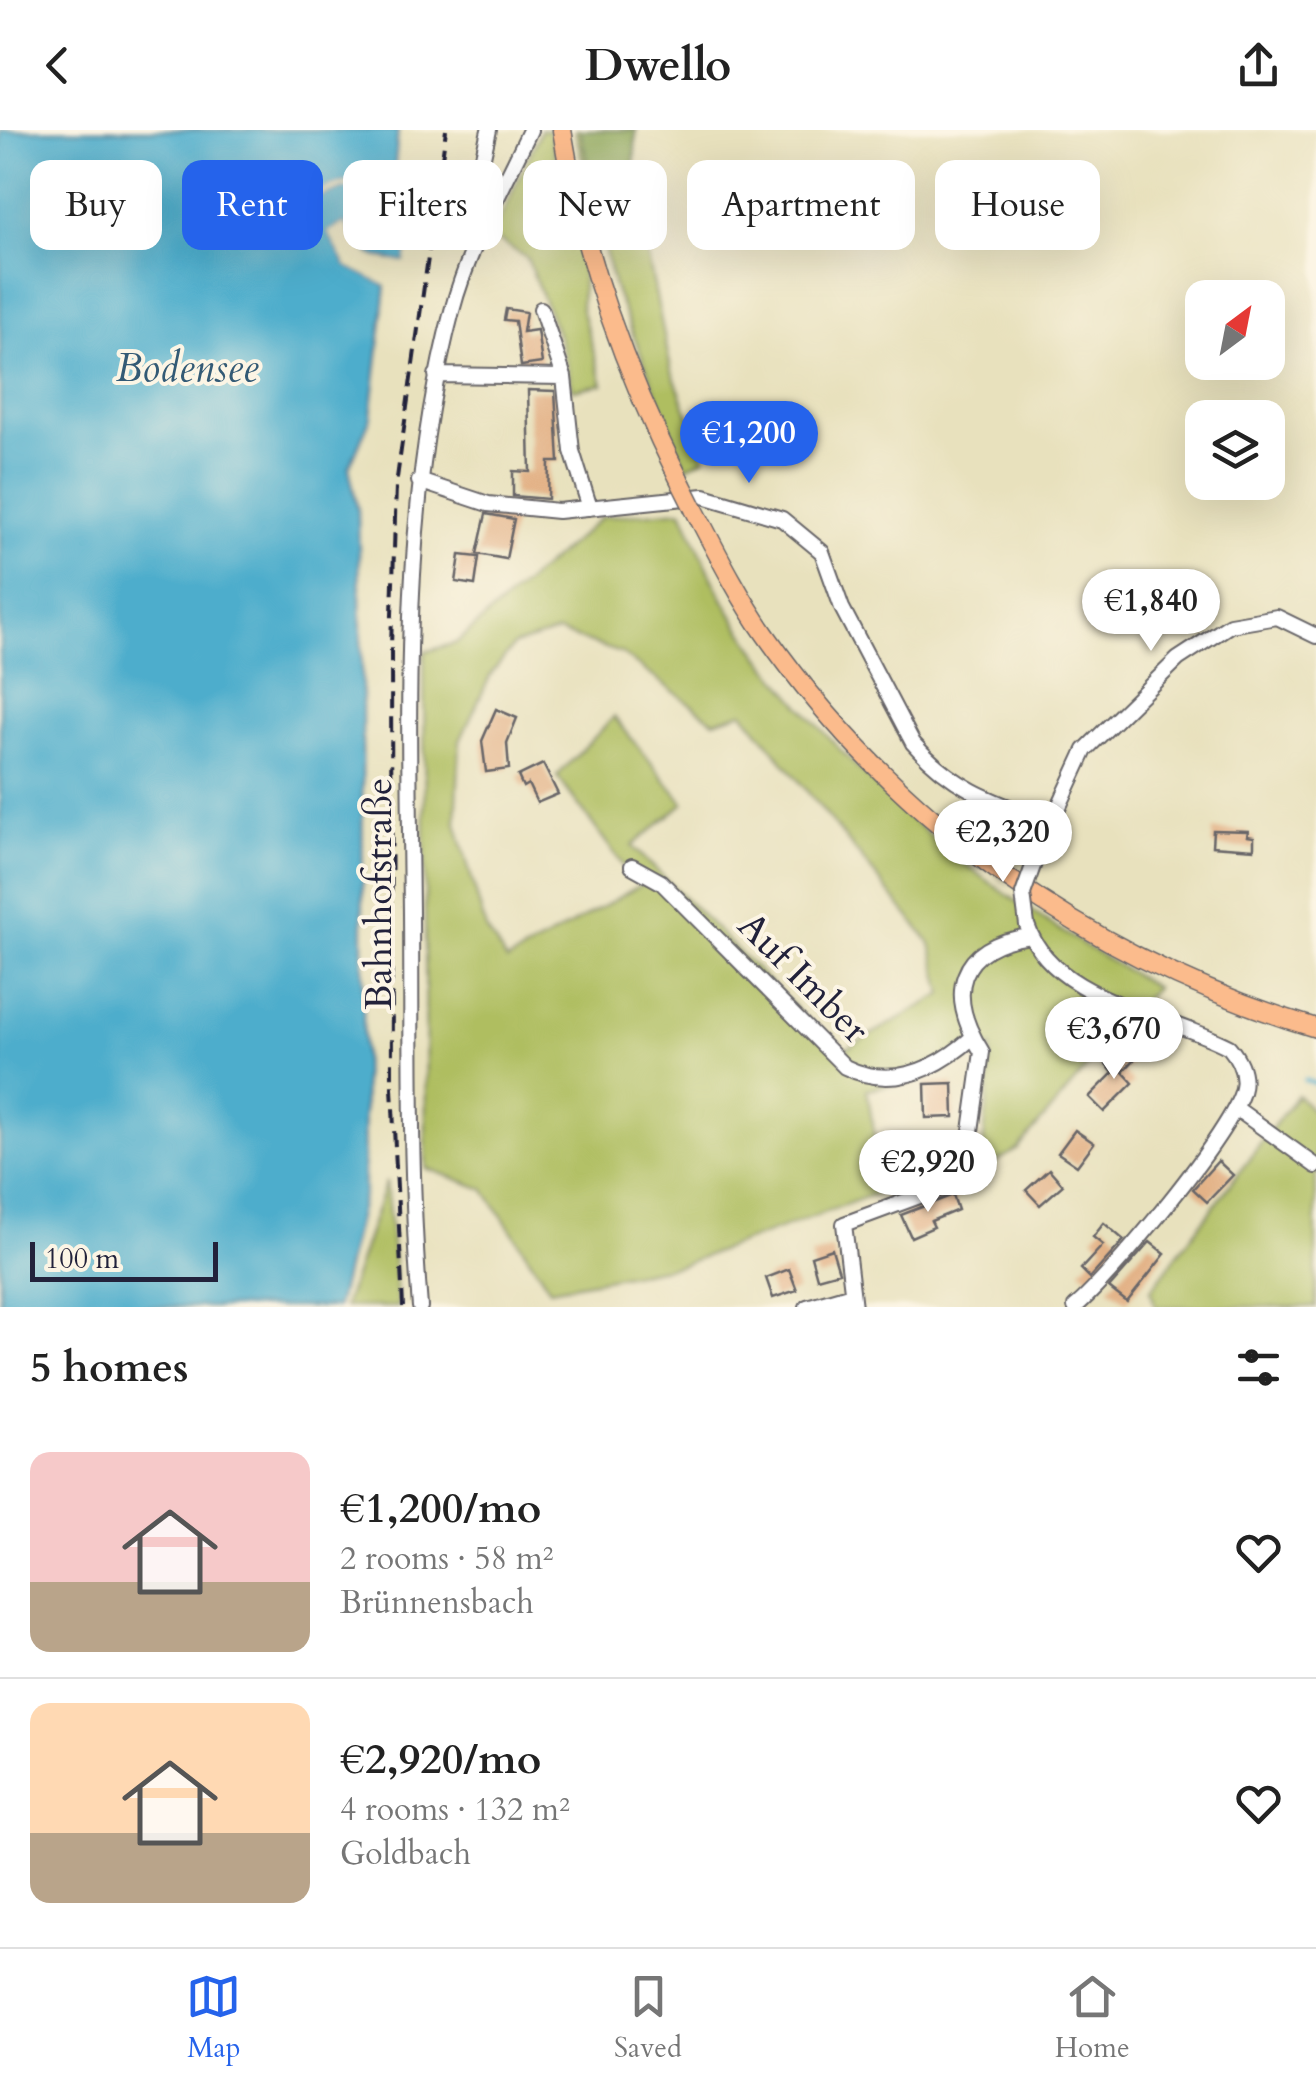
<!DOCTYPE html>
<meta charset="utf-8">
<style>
:root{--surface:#fff;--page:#f6f6f6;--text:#222;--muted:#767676;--line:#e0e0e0;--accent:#2563eb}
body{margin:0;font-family:Cardo,serif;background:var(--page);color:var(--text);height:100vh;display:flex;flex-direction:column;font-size:38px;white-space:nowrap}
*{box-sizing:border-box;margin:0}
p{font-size:32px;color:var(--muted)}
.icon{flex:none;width:55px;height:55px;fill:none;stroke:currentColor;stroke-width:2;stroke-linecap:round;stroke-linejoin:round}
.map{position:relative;height:1177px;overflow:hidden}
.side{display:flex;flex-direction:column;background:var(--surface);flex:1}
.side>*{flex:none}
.top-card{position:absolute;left:30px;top:30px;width:1258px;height:90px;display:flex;gap:20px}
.needle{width:65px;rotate:32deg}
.tools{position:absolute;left:1185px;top:150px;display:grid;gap:20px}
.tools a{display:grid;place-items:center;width:100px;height:100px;border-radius:20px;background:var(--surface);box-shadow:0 10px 40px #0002;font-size:50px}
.scale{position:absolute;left:30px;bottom:25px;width:188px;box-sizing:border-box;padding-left:10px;border:5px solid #22223b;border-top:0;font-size:28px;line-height:35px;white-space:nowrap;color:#22223b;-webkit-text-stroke:8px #fcf5e5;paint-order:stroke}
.price{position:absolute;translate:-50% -85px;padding:0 22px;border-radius:35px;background:#fff;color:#222;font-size:32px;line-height:65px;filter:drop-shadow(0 2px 5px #0008)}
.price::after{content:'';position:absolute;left:50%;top:60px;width:30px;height:22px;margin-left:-15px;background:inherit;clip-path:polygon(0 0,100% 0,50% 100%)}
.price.active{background:var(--accent);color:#fff}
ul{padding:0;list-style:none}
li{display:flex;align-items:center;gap:30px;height:250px;padding:0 30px}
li+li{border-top:2px solid var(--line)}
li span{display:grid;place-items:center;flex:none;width:280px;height:200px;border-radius:20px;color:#555}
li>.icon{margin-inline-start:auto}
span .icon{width:120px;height:120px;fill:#fffc;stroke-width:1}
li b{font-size:42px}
h2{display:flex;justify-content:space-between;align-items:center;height:120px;padding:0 30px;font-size:42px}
.pill{padding:0 35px;border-radius:20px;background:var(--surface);box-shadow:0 10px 40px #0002;font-size:35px;line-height:90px}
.pill.active{background:var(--accent);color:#fff}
header{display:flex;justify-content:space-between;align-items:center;height:130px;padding:0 30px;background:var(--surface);font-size:45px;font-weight:700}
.menu{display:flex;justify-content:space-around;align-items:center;height:140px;border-top:2px solid var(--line);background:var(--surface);font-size:28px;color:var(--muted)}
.menu a{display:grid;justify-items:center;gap:5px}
.menu .active{color:var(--accent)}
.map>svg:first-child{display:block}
.green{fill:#afbe60;stroke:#68704e;stroke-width:2.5;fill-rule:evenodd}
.forest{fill:#8ba556;stroke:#566448;stroke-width:2.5}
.water{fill:#4dadcc;stroke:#386884;stroke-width:2.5}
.pier{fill:#e8e1bd}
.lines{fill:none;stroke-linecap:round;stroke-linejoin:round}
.stream{stroke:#4dadcc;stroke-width:4}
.building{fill:#e3b287}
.minor-casing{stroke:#676568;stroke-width:18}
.major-casing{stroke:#676568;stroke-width:21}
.minor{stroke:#fff;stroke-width:14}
.major{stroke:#fbbb8c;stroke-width:18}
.rail{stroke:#22223b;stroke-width:4;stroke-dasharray:15 8;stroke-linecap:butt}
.minor-bridge-casing{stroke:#676568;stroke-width:18;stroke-linecap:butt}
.major-bridge-casing{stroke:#676568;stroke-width:21;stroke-linecap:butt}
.minor-bridge{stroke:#fff;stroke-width:14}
.major-bridge{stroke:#fbbb8c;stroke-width:18}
.labels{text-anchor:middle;stroke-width:8;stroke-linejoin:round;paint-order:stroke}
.street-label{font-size:38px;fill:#22223b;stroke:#fcf5e5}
.water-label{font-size:40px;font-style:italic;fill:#335a75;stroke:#fcf5e5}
</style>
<header><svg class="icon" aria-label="back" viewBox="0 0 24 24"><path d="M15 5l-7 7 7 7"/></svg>Dwello<svg class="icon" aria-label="share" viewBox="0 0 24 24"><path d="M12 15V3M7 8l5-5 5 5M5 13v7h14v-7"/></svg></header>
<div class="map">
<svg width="1316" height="1177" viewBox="0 0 1316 1177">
<rect width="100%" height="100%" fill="#fcf5e5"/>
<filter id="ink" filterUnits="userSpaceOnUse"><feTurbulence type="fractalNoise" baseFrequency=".01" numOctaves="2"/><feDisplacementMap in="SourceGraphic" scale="20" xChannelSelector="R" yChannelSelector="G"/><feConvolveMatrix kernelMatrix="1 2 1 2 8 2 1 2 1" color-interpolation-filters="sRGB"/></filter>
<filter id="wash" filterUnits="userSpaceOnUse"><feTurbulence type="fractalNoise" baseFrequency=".0048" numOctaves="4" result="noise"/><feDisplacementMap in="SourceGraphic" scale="40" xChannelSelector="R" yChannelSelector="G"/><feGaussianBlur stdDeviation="2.25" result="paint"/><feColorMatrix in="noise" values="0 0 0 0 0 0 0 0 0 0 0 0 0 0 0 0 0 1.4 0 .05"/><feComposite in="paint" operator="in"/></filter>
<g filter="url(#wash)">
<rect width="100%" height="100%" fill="#e8e1bd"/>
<!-- green -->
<path class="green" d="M541,0h8l34,133 -2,45 22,76 -30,6 -12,-46 -34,-86 -35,-22z
M575,0h50v43l17,55 29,141 34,89 -19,9 -72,-180z
M682,380c12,28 24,56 38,83 24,47 60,90 95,129 105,119 203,187 340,265l-137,162 -37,22 11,-124 -76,34 -49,8 16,102 -202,74 -131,24 -66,-100 -58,-21 -2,-516 32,-9 146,-126zM558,502l63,21 93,68 29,-9 188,232 12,50 -103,58 -208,-206 52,-43 -70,-86 -57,59 69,93 18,14 -137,78 -21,-32 -30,-106 4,-82 31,-67 23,-29z
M1297,965l19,19v193h-161l-4,-17z
M386,1052l12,125h-54z"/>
<!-- forest -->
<path class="forest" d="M580,0h56l-4,77 -42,-31z"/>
<!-- water -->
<path class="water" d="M0,0h398l-4,47 -50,6 -33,12 3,4 30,-11 76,-6 -15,80c-33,-3 -44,-10 -60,-39l-17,9 19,34 39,20 -15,131 -22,51 9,42 4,159 2,523 -27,115h-337z"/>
<!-- pier -->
<path class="pier" d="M415,46l8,4 -15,86 -30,-1 -21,-11 -14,-24 -8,4 16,28 38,20 2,6 -44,-22 -19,-34 17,-9 15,28 20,9 25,2 14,-80 -75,6 -31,11 -2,-5 33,-11z"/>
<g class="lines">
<!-- stream -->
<path class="stream" d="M1304,950l12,4"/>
</g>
<g id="blocks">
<!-- building -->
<path class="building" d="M506,179l20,3 -3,20 14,-2 5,33 -21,3 -6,-45 -11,-1z
M528,260l27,1 4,71h-10l-1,37 -35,-3v-25l17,1z
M486,384l28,5 -8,40 -29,-5z
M460,425l19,2 -4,28 -19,-3z
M496,579l21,9 -10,25 2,26 -23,3 -4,-31z
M543,634l15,30 -21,9 -9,-19 -5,3 -5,-11z
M1213,700l35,1 -1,5 7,1v12l-42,-3z
M1125,919l9,11 -11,12 10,11 -29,29 -15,-15 24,-24 -7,-9z
M953,953l1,34 -28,1 -1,-34z
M1075,1000l19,13 -17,23 -19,-13z
M930,1012l9,28 -23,6 -8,-27z
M1218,1031l15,14 -26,27 -14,-13z
M1049,1039l14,16 -23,20 -14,-15z
M953,1065l5,15 -27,11 3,6 -23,10 -10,-22z
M1104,1093l20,17 -34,38 -9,-9 22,-24 -10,-8z
M1150,1112l15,12 -38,48 -18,-14z
M832,1119l7,23 -22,6 -6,-22z
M789,1139l8,21 -24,8 -7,-20z"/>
</g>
</g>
<g filter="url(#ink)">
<use href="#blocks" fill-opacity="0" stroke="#676568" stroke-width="2.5"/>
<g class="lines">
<!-- minor casing -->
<g class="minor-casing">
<path id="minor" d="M483,101l-8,-39 14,-62
M541,179l23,68 8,74 18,57
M436,245l128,2
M419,351l69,23 70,7 146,-15 78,23 40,33 20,56 71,135c40,46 81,59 136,79
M1038,722l47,-102 93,-91 52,-34 47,-8 39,19
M632,736l29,16 184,185c47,23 91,3 128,-30
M1027,795c26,76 136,87 202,122 10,12 17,25 14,41 -7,40 -133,190 -168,219
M1237,979l79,57
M420,1177c-11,-131 -8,-263 -9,-394 -2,-202 -11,-405 41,-602 16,-62 51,-123 78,-181
M807,1177l45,-13
M854,1177l-10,-83 116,-43 5,-7 17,-122c-37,-59 -24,-106 48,-116"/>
</g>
<!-- major casing -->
<g class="major-casing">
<path id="major" d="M562,0c19,121 64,244 119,353
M694,379c22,42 44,86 71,125 134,191 329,327 551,394"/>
</g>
<!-- minor -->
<use href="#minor" class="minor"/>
<!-- major -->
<use href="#major" class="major"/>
<!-- rail -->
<path class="rail" d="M403,1177l-11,-219 -1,-441 5,-162 50,-355"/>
<!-- minor-bridge casing -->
<g class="minor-bridge-casing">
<path id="minor-bridge" d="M1027,795l-4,-31 15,-42"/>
</g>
<!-- major-bridge casing -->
<g class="major-bridge-casing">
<path id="major-bridge" d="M681,353l13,26"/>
</g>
<!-- minor-bridge -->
<use href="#minor-bridge" class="minor-bridge"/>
<!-- major-bridge -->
<use href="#major-bridge" class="major-bridge"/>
</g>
</g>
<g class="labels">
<!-- street labels -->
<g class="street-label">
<text transform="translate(378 764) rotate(-90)" y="13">Bahnhofstraße</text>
<text transform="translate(804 847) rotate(45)" y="13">Auf Imber</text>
</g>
<!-- water labels -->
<g class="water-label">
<text x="187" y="251">Bodensee</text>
</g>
</g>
</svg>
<div class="tools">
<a><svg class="needle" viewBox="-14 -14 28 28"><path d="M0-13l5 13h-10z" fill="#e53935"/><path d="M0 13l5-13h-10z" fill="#767676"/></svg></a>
<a><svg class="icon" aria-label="layers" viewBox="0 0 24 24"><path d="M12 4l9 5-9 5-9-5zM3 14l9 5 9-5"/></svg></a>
</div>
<div class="scale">100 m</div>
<b class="price active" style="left:749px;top:356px">€1,200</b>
<b class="price" style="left:1151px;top:524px">€1,840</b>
<b class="price" style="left:1003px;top:755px">€2,320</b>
<b class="price" style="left:1114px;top:952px">€3,670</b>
<b class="price" style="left:928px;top:1085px">€2,920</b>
<div class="top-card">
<a class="pill">Buy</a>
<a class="pill active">Rent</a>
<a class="pill">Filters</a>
<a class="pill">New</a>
<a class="pill">Apartment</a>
<a class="pill">House</a>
</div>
</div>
<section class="side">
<h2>5 homes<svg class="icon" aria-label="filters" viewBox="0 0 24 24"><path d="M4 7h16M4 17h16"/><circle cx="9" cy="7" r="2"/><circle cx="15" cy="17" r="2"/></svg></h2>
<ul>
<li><span style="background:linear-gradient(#f6c9c9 65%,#b9a48a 0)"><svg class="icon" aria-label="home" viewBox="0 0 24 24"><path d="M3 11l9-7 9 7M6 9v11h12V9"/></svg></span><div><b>€1,200/mo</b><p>2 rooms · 58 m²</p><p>Brünnensbach</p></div><svg class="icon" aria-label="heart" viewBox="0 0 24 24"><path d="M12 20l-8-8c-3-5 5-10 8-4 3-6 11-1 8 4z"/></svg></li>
<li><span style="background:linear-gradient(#ffd9b3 65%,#b9a48a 0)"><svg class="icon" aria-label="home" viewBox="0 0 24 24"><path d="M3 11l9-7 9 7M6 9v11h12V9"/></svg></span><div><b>€2,920/mo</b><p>4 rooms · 132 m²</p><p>Goldbach</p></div><svg class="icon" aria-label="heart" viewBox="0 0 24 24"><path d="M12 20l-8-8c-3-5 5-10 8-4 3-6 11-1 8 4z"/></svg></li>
</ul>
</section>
<nav class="menu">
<a class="active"><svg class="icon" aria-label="map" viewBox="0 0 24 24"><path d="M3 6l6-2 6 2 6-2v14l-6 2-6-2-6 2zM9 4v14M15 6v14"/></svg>Map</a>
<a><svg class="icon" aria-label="saved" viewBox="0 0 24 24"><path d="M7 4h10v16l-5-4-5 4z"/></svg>Saved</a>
<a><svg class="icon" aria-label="home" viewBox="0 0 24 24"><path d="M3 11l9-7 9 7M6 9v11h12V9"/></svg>Home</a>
</nav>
